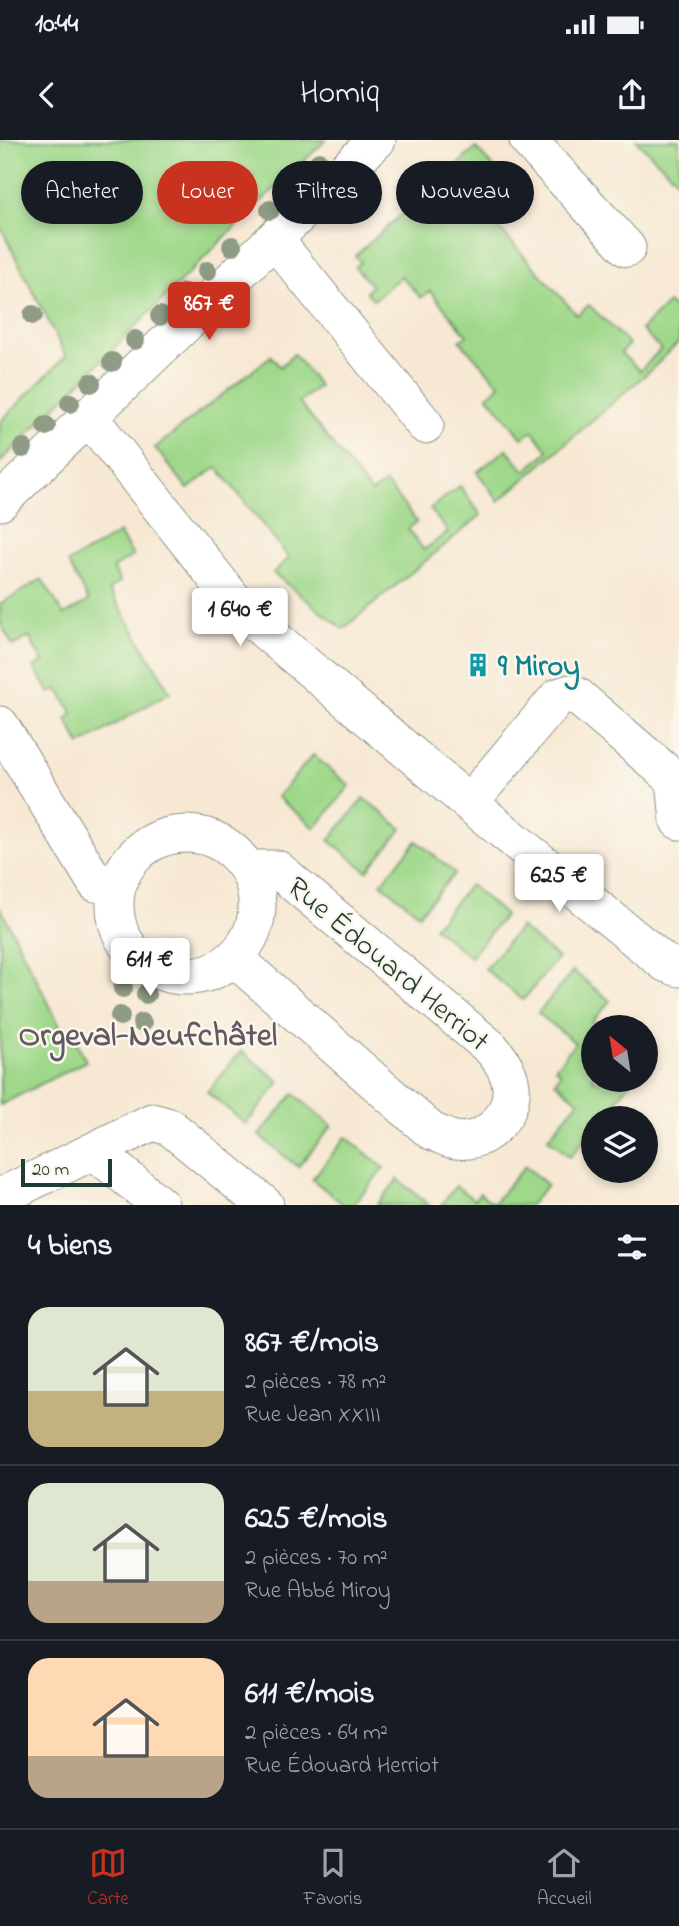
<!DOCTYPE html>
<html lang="fr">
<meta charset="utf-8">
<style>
:root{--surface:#171b24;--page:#242831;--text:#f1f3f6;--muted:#9ea1a6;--line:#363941;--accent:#c8321e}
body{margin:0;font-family:"Indie Flower",sans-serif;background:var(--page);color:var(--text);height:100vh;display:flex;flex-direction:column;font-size:26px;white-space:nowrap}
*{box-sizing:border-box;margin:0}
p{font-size:23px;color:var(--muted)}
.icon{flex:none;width:38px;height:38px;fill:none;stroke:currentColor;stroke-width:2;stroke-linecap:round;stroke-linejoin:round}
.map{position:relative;height:1065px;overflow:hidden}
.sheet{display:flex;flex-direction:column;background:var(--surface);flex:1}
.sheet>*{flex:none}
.hud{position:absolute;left:21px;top:21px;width:637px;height:63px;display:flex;gap:14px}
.needle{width:46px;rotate:330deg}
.buttons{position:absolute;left:581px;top:875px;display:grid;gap:14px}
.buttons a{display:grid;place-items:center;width:77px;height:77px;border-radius:50%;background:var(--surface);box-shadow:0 4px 10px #0003;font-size:35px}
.scale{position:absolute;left:21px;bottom:18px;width:91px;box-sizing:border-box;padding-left:7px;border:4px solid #1f3d34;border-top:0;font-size:19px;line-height:24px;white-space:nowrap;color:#1f3d34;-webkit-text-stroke:5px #fbf7ec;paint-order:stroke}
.price{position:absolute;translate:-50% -60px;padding:0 16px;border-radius:7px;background:#fff;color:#222;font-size:23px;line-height:46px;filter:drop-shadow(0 2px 4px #0008)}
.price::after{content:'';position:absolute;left:50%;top:42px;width:21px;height:16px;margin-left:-10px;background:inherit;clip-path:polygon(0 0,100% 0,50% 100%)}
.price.current{background:var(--accent);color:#fff}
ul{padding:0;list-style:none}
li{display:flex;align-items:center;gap:21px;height:175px;padding:0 28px}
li+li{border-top:2px solid var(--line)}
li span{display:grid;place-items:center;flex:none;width:196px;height:140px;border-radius:21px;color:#555}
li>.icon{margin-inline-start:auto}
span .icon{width:84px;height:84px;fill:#fffc;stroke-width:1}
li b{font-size:30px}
h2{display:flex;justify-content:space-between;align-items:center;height:84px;padding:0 28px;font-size:30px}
.tag{padding:0 24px;border-radius:32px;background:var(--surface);box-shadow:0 4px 10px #0003;font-size:24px;line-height:63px}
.tag.current{background:var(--accent);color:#fff}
.status{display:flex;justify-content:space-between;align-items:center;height:49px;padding:0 35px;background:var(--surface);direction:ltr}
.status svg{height:19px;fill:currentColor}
header{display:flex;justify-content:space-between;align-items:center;height:91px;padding:0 28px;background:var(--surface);font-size:32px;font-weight:600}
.menu{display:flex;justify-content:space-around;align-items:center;height:98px;border-top:2px solid var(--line);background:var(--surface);font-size:19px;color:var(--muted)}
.menu a{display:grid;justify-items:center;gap:4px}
.menu .current{color:var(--accent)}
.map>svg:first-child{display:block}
.green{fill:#9fd88a;stroke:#5f8a5f;stroke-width:2}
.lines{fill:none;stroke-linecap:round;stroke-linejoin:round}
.minor-casing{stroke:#8b9284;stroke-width:39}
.minor{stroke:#fff;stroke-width:37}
.tree{fill:#8e9b85}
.labels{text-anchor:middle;stroke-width:5;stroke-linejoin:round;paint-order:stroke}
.culture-label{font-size:30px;font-weight:bold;fill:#0d838f;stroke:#fbf7ec;text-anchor:start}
.street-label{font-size:30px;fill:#1f3d34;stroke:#fbf7ec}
.quarter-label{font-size:33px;font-weight:bold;fill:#625a60;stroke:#fbf7ec}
</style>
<div class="status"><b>10:44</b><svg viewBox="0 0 49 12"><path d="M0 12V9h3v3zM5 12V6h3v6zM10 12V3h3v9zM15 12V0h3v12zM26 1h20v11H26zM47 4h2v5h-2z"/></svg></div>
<header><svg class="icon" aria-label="back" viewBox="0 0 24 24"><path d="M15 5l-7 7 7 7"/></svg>Homiq<svg class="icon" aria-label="share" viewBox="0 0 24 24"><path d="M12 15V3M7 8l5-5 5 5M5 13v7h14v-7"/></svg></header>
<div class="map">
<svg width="679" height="1065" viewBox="0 0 679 1065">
<rect width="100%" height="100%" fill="#fbf7ec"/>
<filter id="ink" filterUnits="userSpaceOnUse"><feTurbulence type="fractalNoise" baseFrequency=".0143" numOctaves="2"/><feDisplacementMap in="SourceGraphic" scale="14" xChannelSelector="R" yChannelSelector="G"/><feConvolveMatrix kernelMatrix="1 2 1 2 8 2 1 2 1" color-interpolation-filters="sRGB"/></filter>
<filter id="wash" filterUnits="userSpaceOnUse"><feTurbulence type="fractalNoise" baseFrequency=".00686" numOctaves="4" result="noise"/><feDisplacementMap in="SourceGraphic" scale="28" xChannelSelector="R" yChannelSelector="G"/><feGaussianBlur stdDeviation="1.57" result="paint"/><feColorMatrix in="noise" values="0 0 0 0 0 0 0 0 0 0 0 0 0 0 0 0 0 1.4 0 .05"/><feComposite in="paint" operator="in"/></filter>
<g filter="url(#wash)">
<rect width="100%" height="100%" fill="#f7e8d3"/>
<!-- green -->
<path class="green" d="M0,0h326l-80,76 -246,246v-40l66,-66 -66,-130z
M636,0h43v42l-3,-3z
M476,8l30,33 -27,25 98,109 12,-10 40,39 -8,9 19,18 21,-22 -20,-19 27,-27 11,12v27l-26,26 -154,133 -22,-29 30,-23 18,22 23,-20 -15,-20 -11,7 -34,-42 12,-11 -40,-44 7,-6 -37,-44 -9,7 -20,-22 -27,24 -8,-8 6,-6 -17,-19 6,-5 -6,-6z
M294,214l25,32 -20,16 72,91 15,-10 31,39 -9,7 16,21 24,-18 -18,-23 30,-23 21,29 -138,114 -70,-56 16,-15 -72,-91 -29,22 -33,-41 116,-92 9,11z
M119,393l14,23 -20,12 7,14 -11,7 61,103 -90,53 -14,-26 7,-5 -15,-25 -8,4 -16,-26 9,-5 -14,-25 -16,9 -13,-23v-19l42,-25 22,36 25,-14 -21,-38z
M313,615l37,31 -35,42 -38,-31z
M364,658l38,31 -35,42 -38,-31z
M417,701l38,32 -36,41 -38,-31z
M470,745l35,30 -35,42 -36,-30z
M0,767l63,125 7,-3 16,32 -86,44z
M520,787l38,31 -35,42 -38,-31z
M573,831l37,30 -18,21 6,5h-5v53h40l-31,38h-9v11l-23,28 -22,-19 31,-37 -24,-20 6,-8 -6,-5 20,-25 -37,-30z
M241,911l39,31 -34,42 -39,-32z
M294,954l38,32 -34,41 -39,-32z
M346,997l38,31 -31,37h-9l-32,-26z
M525,1026l22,19 -17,20h-89l15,-19 18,14 6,-7 13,11z
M398,1039l28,24 3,2h-52z"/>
</g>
<g filter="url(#ink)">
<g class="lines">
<!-- minor casing -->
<g class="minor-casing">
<path id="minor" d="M528,0l99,108
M274,99l151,186
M89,277l155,196 225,190 196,160 14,5
M0,362l377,-362
M0,585l96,158 20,4
M469,663l89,-106 12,-4 7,3 98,84 4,41
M115 765a71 71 0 1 1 142 0a71 71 0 1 1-142 0Z
M234,818l197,173c7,2 14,7 20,8 31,9 63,-22 60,-53 -2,-15 -10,-26 -20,-38l-214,-179h-29
M94,1011l66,54
M0,1057l152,-75 18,5 95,78"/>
</g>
<!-- minor -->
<use href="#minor" class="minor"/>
</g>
<!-- trees -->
<g class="tree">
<circle cx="319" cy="22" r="10"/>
<circle cx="298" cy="43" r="10"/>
<circle cx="270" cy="70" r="10"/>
<circle cx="232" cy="106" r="10"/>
<circle cx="207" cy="131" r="10"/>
<circle cx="184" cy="153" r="10"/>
<circle cx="33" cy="175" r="10"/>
<circle cx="160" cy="176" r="10"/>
<circle cx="135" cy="200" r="10"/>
<circle cx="112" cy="222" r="10"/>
<circle cx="91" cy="243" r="10"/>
<circle cx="70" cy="263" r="10"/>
<circle cx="46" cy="286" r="10"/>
<circle cx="23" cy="308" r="10"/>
<circle cx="123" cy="848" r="10"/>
<circle cx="146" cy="854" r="10"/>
<circle cx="120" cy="876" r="10"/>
<circle cx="142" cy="883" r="10"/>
</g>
</g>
<!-- icons -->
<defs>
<g id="building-bare" transform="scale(1.89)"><path d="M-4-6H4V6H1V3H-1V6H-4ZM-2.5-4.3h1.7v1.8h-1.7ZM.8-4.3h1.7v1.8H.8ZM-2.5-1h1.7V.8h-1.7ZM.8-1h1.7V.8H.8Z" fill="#0f9aa8" stroke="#fbf7ec" stroke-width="2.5" paint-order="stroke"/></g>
</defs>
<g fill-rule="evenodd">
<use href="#building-bare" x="478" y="525"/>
</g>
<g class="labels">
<!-- culture labels -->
<g class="culture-label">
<text x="498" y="535">9 Miroy</text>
</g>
<!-- street labels -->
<g class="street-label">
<text transform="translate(389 823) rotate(40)" y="10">Rue Édouard Herriot</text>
</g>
<!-- quarter labels -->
<g class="quarter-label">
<text x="148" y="905">Orgeval-Neufchâtel</text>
</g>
</g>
</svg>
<div class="buttons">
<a><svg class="needle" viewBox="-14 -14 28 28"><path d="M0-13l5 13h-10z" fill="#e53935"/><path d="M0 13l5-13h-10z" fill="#9ea1a6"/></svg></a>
<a><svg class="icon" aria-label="layers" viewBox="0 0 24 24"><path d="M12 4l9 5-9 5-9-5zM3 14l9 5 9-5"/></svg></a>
</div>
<div class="scale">20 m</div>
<b class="price current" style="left:209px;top:202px">867 €</b>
<b class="price" style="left:240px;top:508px">1 640 €</b>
<b class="price" style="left:559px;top:774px">625 €</b>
<b class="price" style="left:150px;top:858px">611 €</b>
<div class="hud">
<a class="tag">Acheter</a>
<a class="tag current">Louer</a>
<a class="tag">Filtres</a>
<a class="tag">Nouveau</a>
</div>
</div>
<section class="sheet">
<h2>4 biens<svg class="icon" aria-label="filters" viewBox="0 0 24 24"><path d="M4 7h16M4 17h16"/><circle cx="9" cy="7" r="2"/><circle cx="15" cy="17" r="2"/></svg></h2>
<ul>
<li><span style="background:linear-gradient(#dfe7d0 60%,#c2b280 0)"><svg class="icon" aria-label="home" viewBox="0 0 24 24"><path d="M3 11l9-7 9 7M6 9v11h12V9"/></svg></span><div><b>867 €/mois</b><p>2 pièces · 78 m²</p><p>Rue Jean XXIII</p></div></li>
<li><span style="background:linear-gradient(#dfe7d0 70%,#b9a48a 0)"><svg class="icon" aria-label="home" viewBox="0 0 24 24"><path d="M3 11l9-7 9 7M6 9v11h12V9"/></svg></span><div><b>625 €/mois</b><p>2 pièces · 70 m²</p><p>Rue Abbé Miroy</p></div></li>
<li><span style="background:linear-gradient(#ffd9b3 70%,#b9a48a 0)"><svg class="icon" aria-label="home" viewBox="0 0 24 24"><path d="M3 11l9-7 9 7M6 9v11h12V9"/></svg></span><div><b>611 €/mois</b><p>2 pièces · 64 m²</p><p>Rue Édouard Herriot</p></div></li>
</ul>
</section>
<nav class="menu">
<a class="current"><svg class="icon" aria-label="map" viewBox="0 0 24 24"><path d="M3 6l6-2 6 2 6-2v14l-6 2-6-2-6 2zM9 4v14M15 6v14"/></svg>Carte</a>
<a><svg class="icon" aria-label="saved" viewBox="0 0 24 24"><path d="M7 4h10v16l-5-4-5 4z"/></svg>Favoris</a>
<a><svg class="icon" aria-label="home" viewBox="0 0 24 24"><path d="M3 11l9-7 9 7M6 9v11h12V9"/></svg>Accueil</a>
</nav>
